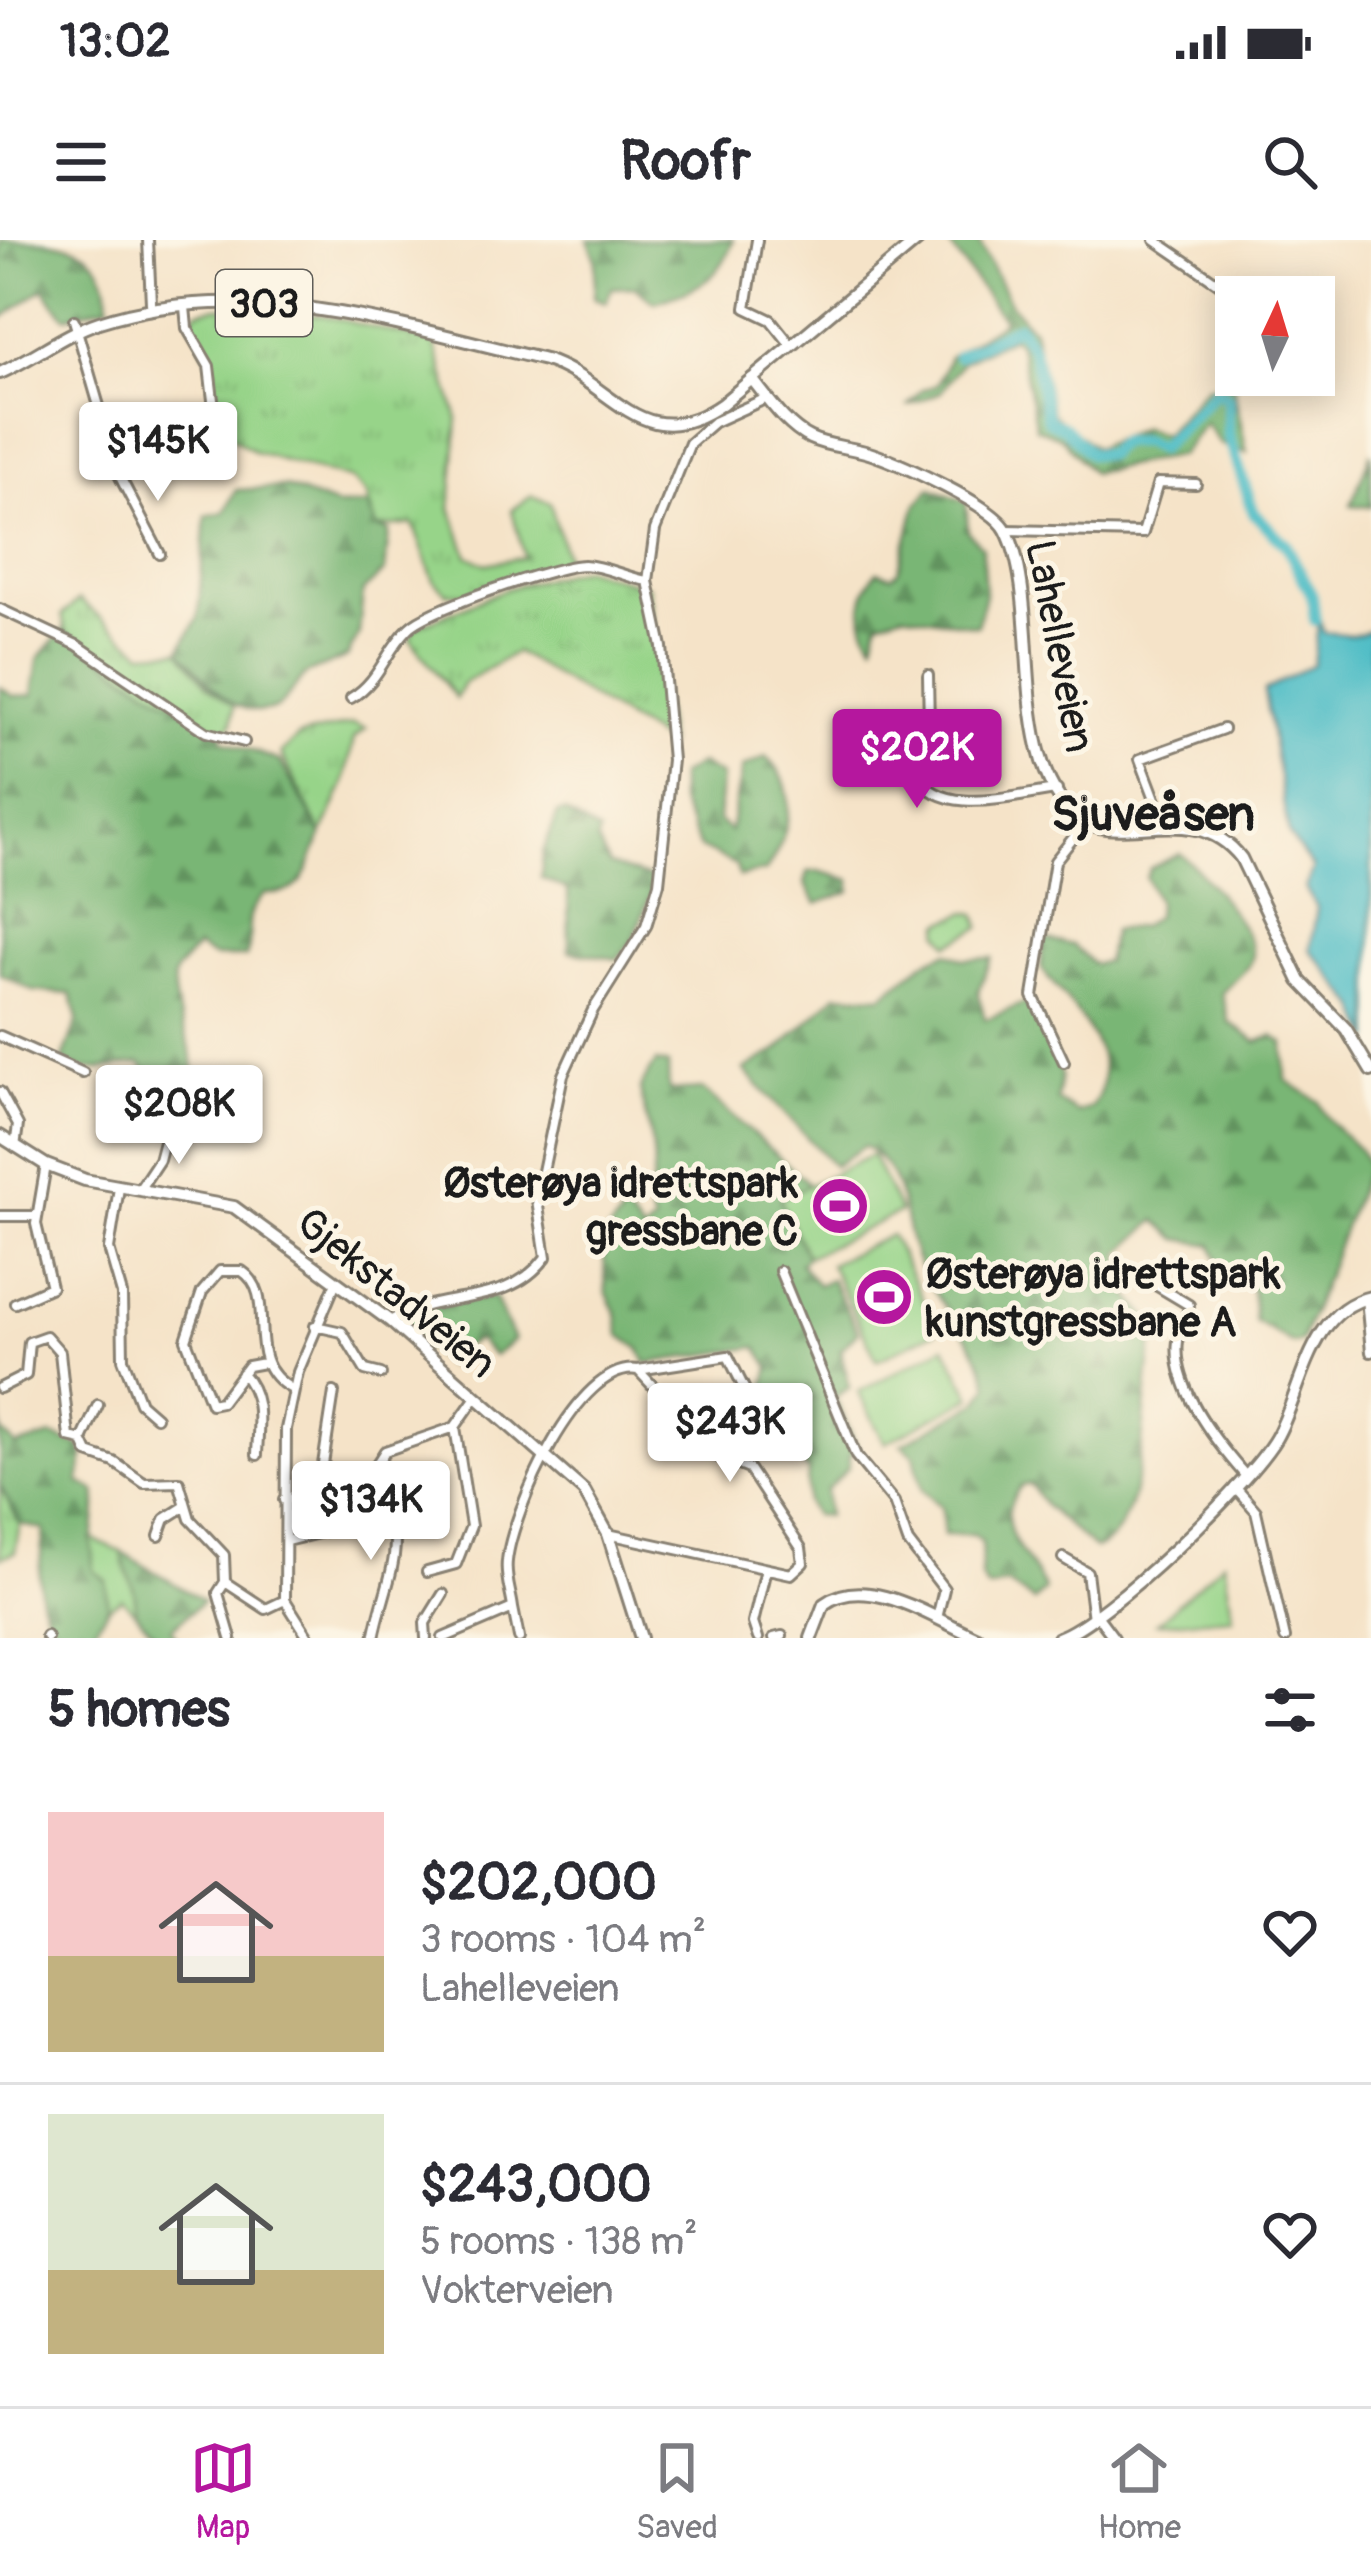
<!DOCTYPE html>
<meta charset="utf-8">
<style>
:root{--surface:#fff;--page:#f7f7f7;--text:#2b2b33;--muted:#7c7c81;--line:#e1e1e2;--accent:#b5179e}
body{margin:0;font-family:Pangolin,sans-serif;background:var(--page);color:var(--text);height:100vh;display:flex;flex-direction:column;font-size:45px;white-space:nowrap}
*{box-sizing:border-box;margin:0}
p{font-size:39px;color:var(--muted)}
.icon{flex:none;width:66px;height:66px;fill:none;stroke:currentColor;stroke-width:2;stroke-linecap:round;stroke-linejoin:round}
.map{position:relative;height:1398px;overflow:hidden}
.details{display:flex;flex-direction:column;background:var(--surface);flex:1}
.details>*{flex:none}
.needle{width:78px;rotate:4deg}
.buttons{position:absolute;left:1215px;top:36px;display:grid;gap:24px}
.buttons a{display:grid;place-items:center;width:120px;height:120px;border-radius:0px;background:var(--surface);box-shadow:0 6px 30px #0003;font-size:60px}
.price{position:absolute;translate:-50% -102px;padding:0 27px;border-radius:12px;background:#fff;color:#222;font-size:39px;line-height:78px;filter:drop-shadow(0 3px 6px #0008)}
.price::after{content:'';position:absolute;left:50%;top:72px;width:36px;height:27px;margin-left:-18px;background:inherit;clip-path:polygon(0 0,100% 0,50% 100%)}
.price.active{background:var(--accent);color:#fff}
ul{padding:0;list-style:none}
li{display:flex;align-items:center;gap:36px;height:300px;padding:0 48px}
li+li{border-top:3px solid var(--line)}
li span{display:grid;place-items:center;flex:none;width:336px;height:240px;border-radius:0px;color:#555}
li>.icon{margin-inline-start:auto}
span .icon{width:144px;height:144px;fill:#fffc;stroke-width:1}
li b{font-size:51px}
h2{display:flex;justify-content:space-between;align-items:center;height:144px;padding:0 48px;font-size:51px}
.status{display:flex;justify-content:space-between;align-items:center;height:84px;padding:0 60px;background:var(--surface);direction:ltr}
.status svg{height:33px;fill:currentColor}
header{display:flex;justify-content:space-between;align-items:center;height:156px;padding:0 48px;background:var(--surface);font-size:54px;font-weight:800}
.tab-bar{display:flex;justify-content:space-around;align-items:center;height:168px;border-top:3px solid var(--line);background:var(--surface);font-size:33px;color:var(--muted)}
.tab-bar a{display:grid;justify-items:center;gap:6px}
.tab-bar .active{color:var(--accent)}
.map>svg:first-child{display:block}
.grass{fill:url(#grass-tufts);stroke:#5a7852;stroke-width:3}
.forest{fill:url(#forest-firs);stroke:#4a6948;stroke-width:3}
.green{fill:#97d489;stroke:#5a7852;stroke-width:3}
.water{fill:#4fbdc6;stroke:#366c71;stroke-width:3}
.lines{fill:none;stroke-linecap:round;stroke-linejoin:round}
.river{stroke:#4fbdc6;stroke-width:12}
.street-casing{stroke:#888072;stroke-width:14}
.secondary-casing{stroke:#888072;stroke-width:16}
.primary-casing{stroke:#888072;stroke-width:16}
.street{stroke:#fff;stroke-width:8}
.secondary{stroke:#fff;stroke-width:10}
.primary{stroke:#fff;stroke-width:10}
.labels{text-anchor:middle;stroke-width:10;stroke-linejoin:round;paint-order:stroke}
.shield{fill:#fcf5e5;stroke:#5f5d58;stroke-width:3}
.shield-label{font-size:39px;font-weight:bold;fill:#1c1c1c}
.street-label{font-size:42px;fill:#1c1c1c;stroke:#fcf5e5}
.poi-label{font-size:42px;font-weight:bold;fill:#1c1c1c;stroke:#fcf5e5;text-anchor:end}
.quarter-label{font-size:48px;font-weight:bold;fill:#1c1c1c;stroke:#fcf5e5}
</style>
<div class="status"><b>13:02</b><svg viewBox="0 0 49 12"><path d="M0 12V9h3v3zM5 12V6h3v6zM10 12V3h3v9zM15 12V0h3v12zM26 1h20v11H26zM47 4h2v5h-2z"/></svg></div>
<header><svg class="icon" aria-label="menu" viewBox="0 0 24 24"><path d="M4 6h16M4 12h16M4 18h16"/></svg>Roofr<svg class="icon" aria-label="search" viewBox="0 0 24 24"><circle cx="10" cy="10" r="6"/><path d="M15 15l6 6"/></svg></header>
<div class="map">
<svg width="1371" height="1398" viewBox="0 0 1371 1398">
<defs>
<pattern id="grass-tufts" width="24" height="20" patternUnits="userSpaceOnUse" patternTransform="scale(3)"><rect width="24" height="20" fill="#97d489"/><path d="M3 7l-1-3M5 7V3M7 7l1-3M15 17l-1-3M17 17v-4M19 17l1-3" fill="none" stroke="#82b576"/></pattern>
<pattern id="forest-firs" width="22" height="20" patternUnits="userSpaceOnUse" patternTransform="scale(3)"><rect width="22" height="20" fill="#79b675"/><path d="M5 1l3.5 6h-7zM16 11l3.5 6h-7z" fill="#62935f"/></pattern>
</defs>
<rect width="100%" height="100%" fill="#fcf5e5"/>
<filter id="ink" filterUnits="userSpaceOnUse"><feTurbulence type="fractalNoise" baseFrequency=".00833" numOctaves="2"/><feDisplacementMap in="SourceGraphic" scale="24" xChannelSelector="R" yChannelSelector="G"/><feConvolveMatrix kernelMatrix="1 2 1 2 8 2 1 2 1" color-interpolation-filters="sRGB"/></filter>
<filter id="wash" filterUnits="userSpaceOnUse"><feTurbulence type="fractalNoise" baseFrequency=".004" numOctaves="4" result="noise"/><feDisplacementMap in="SourceGraphic" scale="48" xChannelSelector="R" yChannelSelector="G"/><feGaussianBlur stdDeviation="2.7" result="paint"/><feColorMatrix in="noise" values="0 0 0 0 0 0 0 0 0 0 0 0 0 0 0 0 0 1.4 0 .05"/><feComposite in="paint" operator="in"/></filter>
<g filter="url(#wash)">
<rect width="100%" height="100%" fill="#f5e3c8"/>
<!-- grass -->
<path class="grass" d="M217,67l104,8 113,27 24,77 -7,89 17,48 18,8 38,-7 -12,-47 20,-14 18,7 17,58 -96,32h-24l-13,-12 -21,-57 -36,4 -12,-35 -13,-13 -95,-27 -32,-20 -9,-23 -2,-41 -24,-50 8,-8z
M583,328l65,18 20,158 -152,-92 -52,31 -8,15 -45,-58 2,-12 93,-39z
M79,360l64,52 37,-2 28,36 26,19 -2,19 -9,8 -14,-4 -142,-92 -5,-21z
M353,484l13,4 -12,10 -10,46 -22,51 -41,-82 18,-17z
M967,672l9,2 5,13 -32,17 -9,-12 1,-9z
M0,1245l20,39 -5,28 -15,6z"/>
<!-- forest -->
<path class="forest" d="M0,0c59,0 107,0 109,65l-44,12 -22,-29 -43,32z
M588,0h145c-14,43 -37,48 -78,62l-20,-15 -23,1 -6,14 -12,-4 2,-39z
M946,0h32l33,65 22,25 19,84 43,34 47,-21 21,8 44,-49 26,-1 14,68 -27,-9 -15,-21 -25,32 -88,18 -31,-36 -25,-9 -17,-84 -7,-7 -50,25 -21,30 -34,14 15,-16 15,-5 12,-28 55,-36z
M1371,212v55l-20,-2z
M285,247l52,19 31,-1 9,23 12,3 -4,40 -22,20 -4,43 -12,23 -41,17 -28,34c-46,15 -71,-30 -98,-58l18,-33 8,-101 18,-4 12,-22z
M931,248l35,14 2,30 14,15 3,47 -8,32 -74,-13 -24,8 -5,22c-18,-21 -14,-51 3,-72l15,5 6,-5 19,-67z
M63,390l64,46 96,56 -1,8 58,21 42,74c-16,32 -13,61 -57,59 -29,28 -8,36 -19,63h-33l-16,-10c-7,9 -21,19 -23,30 -6,46 46,92 4,145l-7,-16 -9,-3 -21,6 -6,-8 13,-28 -7,-10c-26,3 -58,15 -78,-4l15,-40 -7,-25 -37,-3 -34,-17v-287l13,9 20,-1 5,-36z
M766,517c36,30 23,79 0,114l-27,6 -3,-12 -36,-17 -21,-47v-25l21,-12 21,12 -3,45 12,10 12,-63z
M564,572l35,21 -2,8 12,24 47,15 -22,59 -17,20 -48,-8 -1,-61 -27,-12 2,-26 15,-39z
M1180,614c18,12 74,78 72,101 -2,16 -21,26 -30,38l7,29 28,20 16,-6 11,7 2,37 33,22c10,30 44,40 48,65l-66,175 -8,2 -38,-23 -3,-32 -30,-19 -10,-25 -34,-6 -22,-19 -35,33c-3,37 12,50 37,73 -20,53 -4,203 -63,223l-50,-43 -15,-22 -9,2c-34,40 9,70 24,104l-11,11 -27,-17 -19,5 -7,-10 1,-37 -8,-7h-30l-3,-28 -19,-17 -8,-35 -12,-11 75,-41 12,-17c-9,-47 -52,-80 -71,-123 -18,-41 -11,-93 -54,-117l-30,20 -90,-96 34,-20 59,-56 45,2 44,-35 21,-9 17,7 28,-1 -14,33 7,29 44,-19 32,74 -4,25 21,13 14,-6c36,-49 -25,-104 -51,-139l2,-29 29,6 21,19 13,-2 7,-32 29,-4 14,-10 1,-15 -11,-23 4,-10z
M818,631l33,9v11l-34,13 -12,-20 3,-12z
M656,822l12,3 1,26 33,-2 104,92 1,5 -27,14 27,57 -7,6 18,22 13,-6 27,53 -18,18 10,37 -15,10 23,52 -9,6v12l-23,23 1,26 -13,-1 -8,-13 2,-32 -21,-17 -28,-43 11,-43 -13,-20 -111,16 -7,-15 -19,-13 -3,-21 -11,-22 -3,-54 22,-27 18,22 11,-10 -8,-23c18,-38 0,-71 -6,-112z
M494,1057l20,43 -20,16 -17,-16 -16,8 -14,18 -49,-46 24,-14z
M0,1167l2,25 14,14 36,-10 28,10 4,10 -5,26 16,9c5,25 -7,52 -1,80l12,9 2,28 -16,24 -25,6c-37,-29 -28,-65 -23,-108l-24,-6 -20,-39z
M122,1312l81,49 -32,28 6,9h-18l-24,-26c3,-26 -11,-37 -13,-60z"/>
<!-- green -->
<path class="green" d="M872,915l28,57 -93,45 -27,-58z
M891,995l47,95 -61,30 -47,-96z
M945,1106l27,51 -87,46 -27,-51z
M91,1299l31,13c2,23 16,34 13,60l-13,-14 -14,10 -2,-28 -12,-9z
M1224,1321l9,56 -76,6z"/>
<!-- water -->
<path class="water" d="M1319,378l5,15c20,-2 22,7 47,-3v411l-13,-33 -48,-59 7,-41 -12,-20 8,-20 -24,-33 -25,-144 49,-27z"/>
<g class="lines">
<!-- river -->
<path class="river" d="M958,116l60,-30 15,24 15,70 17,8 25,26h17l13,-12 22,-1 17,8 57,-58 12,7v37l26,78 32,32 26,50 3,25"/>
</g>
</g>
<g filter="url(#ink)">
<g class="lines">
<!-- street casing -->
<g class="street-casing">
<path id="street" d="M148,0l3,63
M757,0l-11,68 25,12 20,25
M1155,0l83,57
M185,67l2,21 22,38 7,60
M74,80l45,155 41,79
M1006,290l137,3 15,-50 38,1
M0,369l77,36 129,87 38,10
M928,435l1,50 -13,49c26,45 97,21 141,16
M351,458c29,-17 34,-47 58,-70 19,-19 148,-63 175,-63 22,1 43,13 64,16
M1165,585l-25,-66 83,-30
M0,796l83,37
M1064,822l-31,-66 22,-135 31,-39
M0,852l18,33 -3,22
M119,948l-10,61 13,45 1,65 17,44 16,14
M139,950l20,-30 10,-38
M0,976h36
M780,1031l76,185 38,46 14,40 36,47 -7,29
M1149,1041l40,24c-1,12 -9,23 -11,36 -6,46 38,101 67,134
M1366,1058l5,54
M15,1063l36,-16 -15,-63 10,-59
M390,1081c50,-32 117,-11 156,-64l-9,-57 26,-125 30,-65 53,-84 13,-43 13,-123 -10,-113 -14,-66 7,-51 35,-87 24,-21 53,-24
M315,1086l27,6 23,38 16,4
M264,1123l-16,3 -27,36 -10,2 -25,-64 16,-48 18,-21h22c39,26 -4,89 50,118
M638,1130l90,-14 20,40
M242,1133c22,24 16,52 15,82
M0,1148l26,-13 3,-33 17,-6 14,16 9,85 13,3 16,-35
M82,1200l6,13 26,9 30,21 35,-1 11,37 34,36 1,27 -7,11 13,45
M366,1242c53,49 19,96 8,156
M1235,1247l21,24 29,127
M284,1260l24,-4 12,-12 14,-92
M159,1296l6,-17 19,-12
M286,1301l49,-12 50,-78 70,-24 21,-30
M1063,1318l24,14 6,47
M427,1332l29,-8 15,-38 -16,-99
M225,1342l41,27 19,-9 1,-171 12,-57 38,-90
M285,1360l24,38
M513,1368l6,30
M1099,1378l15,20
M46,1396l1,2
M426,1398l-1,-15 18,-29
M443,1398l70,-30c-2,-16 -8,-30 -6,-47 5,-49 71,-201 131,-191l81,87 30,12 52,79 2,15 -12,11 -183,-40
M758,1398l-5,-15 13,-54
M774,1398l8,-2"/>
</g>
<!-- secondary casing -->
<g class="secondary-casing">
<path id="secondary" d="M752,139c17,21 34,47 58,59 19,9 42,9 62,16 29,10 121,51 134,76 38,73 -1,234 73,288 41,31 115,-21 162,40l59,123 46,48 25,42
M0,896l46,29 39,15 149,27 156,114 194,170 24,43 33,104
M811,1398l13,-34c44,-32 112,16 154,34
M1058,1398c48,-16 192,-155 218,-200 27,-47 32,-127 95,-141"/>
</g>
<!-- primary casing -->
<g class="primary-casing">
<path id="primary" d="M0,133c34,-15 63,-39 99,-51 147,-48 301,4 446,38 67,21 97,100 177,44l196,-164"/>
</g>
<!-- street -->
<use href="#street" class="street"/>
<!-- secondary -->
<use href="#secondary" class="secondary"/>
<!-- primary -->
<use href="#primary" class="primary"/>
</g>
</g>
<!-- icons -->
<defs>
<g id="stadium-disc" transform="scale(3)"><circle r="9.5" fill="#b5179e" stroke="#fcf5e5"/><path d="M0-5a6.5 5 0 1 0 0 10a6.5 5 0 1 0 0-10ZM-3.5-1.8h7v3.6h-7Z" fill="#fff"/></g>
</defs>
<g fill-rule="evenodd">
<use href="#stadium-disc" x="840" y="966"/>
<use href="#stadium-disc" x="884" y="1057"/>
</g>
<g class="labels">
<!-- shield labels -->
<rect class="shield" x="216" y="30" width="96" height="66" rx="9"/>
<g class="shield-label">
<text x="264" y="77">303</text>
</g>
<!-- street labels -->
<g class="street-label">
<text transform="translate(1061 406) rotate(79)" y="15">Lahelleveien</text>
<text transform="translate(397 1052) rotate(39)" y="15">Gjekstadveien</text>
</g>
<!-- poi labels -->
<g class="poi-label">
<text x="798" y="957">Østerøya idrettspark<tspan x="798" dy="48">gressbane C</tspan></text>
<text x="926" y="1048" text-anchor="start">Østerøya idrettspark<tspan x="926" dy="48">kunstgressbane A</tspan></text>
</g>
<!-- quarter labels -->
<g class="quarter-label">
<text x="1153" y="590">Sjuveåsen</text>
</g>
</g>
</svg>
<div class="buttons">
<a><svg class="needle" viewBox="-14 -14 28 28"><path d="M0-13l5 13h-10z" fill="#e53935"/><path d="M0 13l5-13h-10z" fill="#7c7c81"/></svg></a>
</div>
<b class="price" style="left:158px;top:264px">$145K</b>
<b class="price active" style="left:917px;top:571px">$202K</b>
<b class="price" style="left:179px;top:927px">$208K</b>
<b class="price" style="left:730px;top:1245px">$243K</b>
<b class="price" style="left:371px;top:1323px">$134K</b>
</div>
<section class="details">
<h2>5 homes<svg class="icon" aria-label="filters" viewBox="0 0 24 24"><path d="M4 7h16M4 17h16"/><circle cx="9" cy="7" r="2"/><circle cx="15" cy="17" r="2"/></svg></h2>
<ul>
<li><span style="background:linear-gradient(#f6c9c9 60%,#c2b280 0)"><svg class="icon" aria-label="home" viewBox="0 0 24 24"><path d="M3 11l9-7 9 7M6 9v11h12V9"/></svg></span><div><b>$202,000</b><p>3 rooms · 104 m²</p><p>Lahelleveien</p></div><svg class="icon" aria-label="heart" viewBox="0 0 24 24"><path d="M12 20l-8-8c-3-5 5-10 8-4 3-6 11-1 8 4z"/></svg></li>
<li><span style="background:linear-gradient(#dfe7d0 65%,#c2b280 0)"><svg class="icon" aria-label="home" viewBox="0 0 24 24"><path d="M3 11l9-7 9 7M6 9v11h12V9"/></svg></span><div><b>$243,000</b><p>5 rooms · 138 m²</p><p>Vokterveien</p></div><svg class="icon" aria-label="heart" viewBox="0 0 24 24"><path d="M12 20l-8-8c-3-5 5-10 8-4 3-6 11-1 8 4z"/></svg></li>
</ul>
</section>
<nav class="tab-bar">
<a class="active"><svg class="icon" aria-label="map" viewBox="0 0 24 24"><path d="M3 6l6-2 6 2 6-2v14l-6 2-6-2-6 2zM9 4v14M15 6v14"/></svg>Map</a>
<a><svg class="icon" aria-label="saved" viewBox="0 0 24 24"><path d="M7 4h10v16l-5-4-5 4z"/></svg>Saved</a>
<a><svg class="icon" aria-label="home" viewBox="0 0 24 24"><path d="M3 11l9-7 9 7M6 9v11h12V9"/></svg>Home</a>
</nav>
